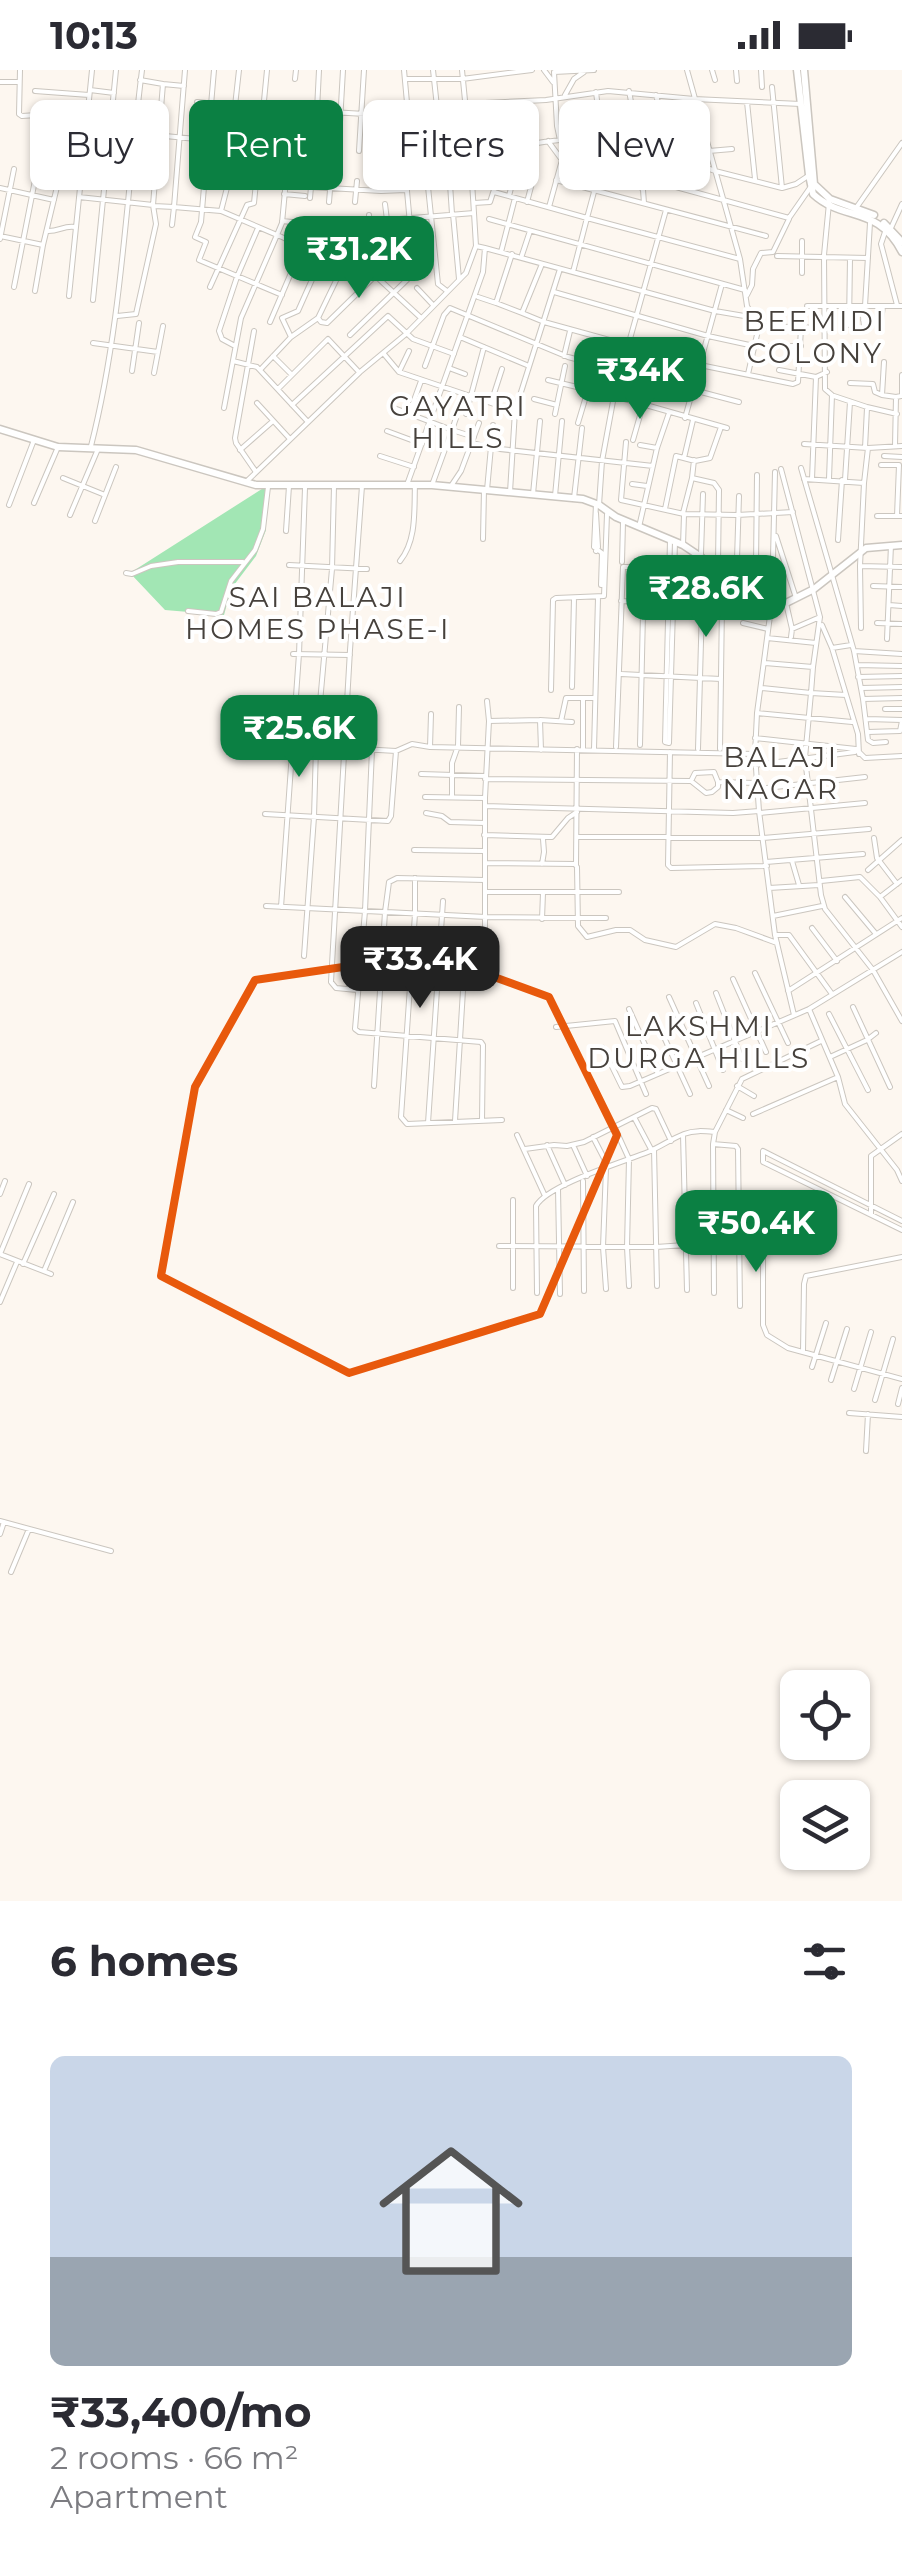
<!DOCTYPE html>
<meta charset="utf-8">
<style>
:root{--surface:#fff;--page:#f7f7f7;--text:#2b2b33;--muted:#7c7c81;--line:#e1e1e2;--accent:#0b8043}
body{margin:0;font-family:Montserrat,sans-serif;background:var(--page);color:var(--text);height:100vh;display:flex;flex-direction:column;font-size:38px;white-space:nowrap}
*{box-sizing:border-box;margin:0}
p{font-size:32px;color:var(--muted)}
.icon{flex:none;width:55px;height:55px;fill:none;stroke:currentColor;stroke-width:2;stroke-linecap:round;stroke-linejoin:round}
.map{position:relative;height:1831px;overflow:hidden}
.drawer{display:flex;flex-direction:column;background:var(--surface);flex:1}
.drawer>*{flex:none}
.guide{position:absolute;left:30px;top:30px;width:842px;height:90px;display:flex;gap:20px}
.buttons{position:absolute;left:780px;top:1600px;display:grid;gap:20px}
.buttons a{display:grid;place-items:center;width:90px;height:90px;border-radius:15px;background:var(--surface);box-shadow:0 2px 8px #0004;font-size:50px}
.price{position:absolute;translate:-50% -85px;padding:0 22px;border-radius:20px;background:var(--accent);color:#fff;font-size:32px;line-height:65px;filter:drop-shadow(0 2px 5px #0008)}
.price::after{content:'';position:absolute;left:50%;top:60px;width:30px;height:22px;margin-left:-15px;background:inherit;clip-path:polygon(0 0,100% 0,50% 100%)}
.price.current{background:#222;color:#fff}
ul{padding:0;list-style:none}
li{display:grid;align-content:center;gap:20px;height:530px;padding:0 50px}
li+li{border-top:2px solid var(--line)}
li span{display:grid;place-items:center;height:310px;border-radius:15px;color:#555}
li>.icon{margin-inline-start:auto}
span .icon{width:180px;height:180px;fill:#fffc;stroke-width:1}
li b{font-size:42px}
h2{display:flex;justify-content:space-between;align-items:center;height:120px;padding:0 50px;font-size:42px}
.pill{padding:0 35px;border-radius:15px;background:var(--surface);box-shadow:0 2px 8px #0004;font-size:35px;line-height:90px}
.pill.current{background:var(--accent);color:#fff}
.status{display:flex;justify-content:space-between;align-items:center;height:70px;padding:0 50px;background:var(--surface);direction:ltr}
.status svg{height:28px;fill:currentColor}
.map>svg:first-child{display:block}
.green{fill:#a2e6b4}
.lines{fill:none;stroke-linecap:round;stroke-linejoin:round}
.street-casing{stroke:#cbc6bf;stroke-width:6}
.secondary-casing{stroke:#cbc6bf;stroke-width:9}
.street{stroke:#fff;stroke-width:4}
.secondary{stroke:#fff;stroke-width:6}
.marked{fill:none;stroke:#e8590c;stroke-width:8;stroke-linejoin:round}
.labels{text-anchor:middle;stroke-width:8;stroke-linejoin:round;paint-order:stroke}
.neighbourhood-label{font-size:28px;letter-spacing:2.5px;fill:#46413c;stroke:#fff}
</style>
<div class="status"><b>10:13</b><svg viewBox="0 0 49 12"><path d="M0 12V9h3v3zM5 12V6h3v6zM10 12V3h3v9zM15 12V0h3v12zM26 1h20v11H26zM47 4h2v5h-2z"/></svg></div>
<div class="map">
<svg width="902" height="1831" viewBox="0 0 902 1831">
<rect width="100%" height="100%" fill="#fdf7f0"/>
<!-- green -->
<path class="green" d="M265,417l4,11 -5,19 2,13 -10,26 -25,33 -7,26 -59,-5 -35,-37z"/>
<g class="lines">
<!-- street casing -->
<g class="street-casing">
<path id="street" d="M20,0l-1,44 3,2 29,-2 37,4
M185,0l-11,137 47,4 56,24 5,-12 7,-75 26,2 4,-80
M214,0l-13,152 -6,15 11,5 -7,18 83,35
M404,0l8,87
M544,0l9,12
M687,0l53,189 7,47 12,20 -11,48
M712,0l3,10
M736,0l1,11
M761,0l1,17
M295,9l1,-9
M405,9h29l-1,-9
M140,10l23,4
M0,12h19
M772,17l10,101
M90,20l24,3
M35,21l54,4
M629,21l9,48
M596,22l2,16
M565,25l9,-16 10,-7
M656,25l16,59
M197,32l38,4 4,-36
M747,32l8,77
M465,34l81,-4 62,-9 86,8 107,5
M87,54l47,9 155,15 2,-38
M56,68l13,4 13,9
M560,70l-3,-14 -3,-54 40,-2
M85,71l24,2
M548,71l14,19 -13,47
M359,81l5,-81
M709,81l23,-2
M442,83l-8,-74h28l70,-9
M448,84l4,60
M338,87l5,-87
M685,90l30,11 67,17 14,-4 12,-8
M427,107l11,107 9,7
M130,108l25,1
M556,110l210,56
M636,110l7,10 1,13
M654,111l135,37 23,-33
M659,111l10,-29
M578,116l6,-25
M0,118l54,12
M406,120l-25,1 -3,-30 92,-10 -8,-81
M599,121l7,-22 16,3
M494,122l93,26 -14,54
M594,122l-7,26 153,41
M284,124l21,2
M509,126l7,-28
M79,127l74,8
M310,128l1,-11 70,4
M329,132l2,-24
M355,132l2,-21
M527,132l9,-34
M474,133l16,-1 10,-31 4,-21
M385,134l2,16 87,-7 -4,-62c55,-3 109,-20 165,-12 17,2 35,13 50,21l-6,16 -9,10
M154,136l20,1 -2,18
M856,138l46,-65
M221,141l9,-35 5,-70 146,9 3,45
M453,144l6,65
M369,145l3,46
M489,149l256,71
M387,150l4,39
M282,151l20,2
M891,158l11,-24
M886,159l-5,15 16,61
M47,161c11,1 17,-6 28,-4
M0,166l43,9
M0,169l14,-70
M485,178l230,63 41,7
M501,182l14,-54
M522,185l8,-24
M777,186l91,2
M366,197l55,51
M802,203v-32
M14,217l24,-122 44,4
M210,217l37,-82 7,-2 13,-133
M417,218l16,17
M35,221l8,-46 19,-79
M554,222l154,44 46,10h47
M747,225l5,-10 1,-16 8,-16 12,-1 16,-33
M69,226l23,-226
M478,227l18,6 16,-49
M93,230l23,-230
M496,233l26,10 20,-49
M807,236h95
M862,236l2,21
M865,236l5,-83
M522,243l22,9 156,43 93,19 5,-2 3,-54
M117,246l19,-2 20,-90 -3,-19 10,-121 21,2
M318,248l3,4 6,1 48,-47
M863,250h18l2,-14
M270,252l33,-77
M849,255l1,-67
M759,256l65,2
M254,261l-19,107 1,5 20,29
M350,265l63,-61v-17
M291,267l-9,-19 16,-7 25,-56
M460,267l69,29
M93,273l65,9
M235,276l-13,-7 -3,-8 18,-54 21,-49
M384,284l15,18 116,39
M273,286l18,18
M564,286l6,-25
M233,291l24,6 51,55
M884,292l-2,33 14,2
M425,296l19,-51 6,-7 118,49 171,45
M449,298l16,6
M260,300l31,-33 27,-19 26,-54
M779,300l37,7 11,-5
M132,301l7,-48
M399,302l10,-21
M154,303l9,-47
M641,304l7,-24
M902,305v21
M548,310l66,16 113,32
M850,313l23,1 2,8 7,3
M278,319l50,-50 30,32
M834,326l33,11 30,7
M534,329l23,6
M257,333l33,36
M491,333l11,-34
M292,335l96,-89 25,23 41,15
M224,338l17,-90 36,-83c18,7 65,34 82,34 7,0 8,-3 13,-8l41,-4 -7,-77
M394,338l58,22 -20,55
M409,344l12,-33
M466,344l18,-67
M555,344l10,-48
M456,348l-4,12 22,7
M685,348l37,-134
M578,353l15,-50
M387,361l35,13
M633,370l10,-35
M626,372l-5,58 63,14 53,1 56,-3
M476,374l15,4 162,18
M804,374l64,4 34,-2
M640,375l17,3
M91,376c31,-122 35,-250 51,-376
M895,376l1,-49 5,-1
M865,378l2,-40
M240,380l33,-29
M380,386l34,11
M884,386l18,1
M684,388l9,-38
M881,395h18l-2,51
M801,398l53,183 9,48 39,-1
M781,399l39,148 -7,50
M775,402l-3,129 -15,112 -2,41 4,57 16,124 19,80
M63,408l42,17
M692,408l22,5 5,7 -1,74 -3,6
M804,409l60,4 4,-35
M812,409l4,-102
M829,409l3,-84 -7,-6 -1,-134 5,-52
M845,410l5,-78
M246,412l114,-110 46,-38 60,-61 10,-27
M408,412l75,-210 2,-24 -9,-2 -2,-33
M632,414l15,2
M451,416l10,-15 18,-48
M487,420l6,-65
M510,422l5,-81 45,-142
M533,424l7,-73
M555,426l7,-75
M574,428l8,-70
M34,433l24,-56
M596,434l-2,43 8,6 -1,32
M9,435l25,-65
M599,435l3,-44 12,-65 52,-186
M665,439l11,-53 19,5 15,-3 11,-31
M683,443l9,-35 2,-18
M70,445l28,-66
M877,446h25
M95,451l21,-54
M639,457l18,-79 12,-35
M286,461l3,-45
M776,466l20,62
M483,469l1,-50
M670,470l-5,202 4,1 6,-201
M838,470l4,-60
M683,475l1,-30
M596,481l2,-4 -2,-34
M701,484l2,-60
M400,491c17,-21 14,-51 15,-77
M622,492l1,-40
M718,494l56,1
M289,495l78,4
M756,495l1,-90
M860,496l42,1
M126,503l6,1 19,-8 27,-4h65
M873,516l29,1
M736,521l3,-95
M621,531l101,2 -2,146
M786,533l6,26 -1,8
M889,535l13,1
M188,541l28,3 5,-2 10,-31 24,-31 8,-21 5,-42
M743,553l25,6
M877,553l25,1
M822,555l10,23 26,86 1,20
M861,558l-1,-62 4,-83
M792,559l28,-12
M767,568l49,5
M887,569l4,-94
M832,578l19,-3
M854,581l48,3
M293,584l57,1
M857,595l45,1
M621,604l100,5
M858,607l44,-1
M572,617l2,-89
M762,618l49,5 2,-26 -48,-4
M862,618l40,-1
M551,620l2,-90 3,-2 48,-2 3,-82
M846,625l-35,-2 -6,65 16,137 4,14 48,61 29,51
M863,629l5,41 5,3 13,-1
M885,639h17
M757,643l95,9
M867,649l35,1
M540,650l32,2
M489,651l51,-1 1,30
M561,651l5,-23h29
M868,662l32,-1 2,-10
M755,668l101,11 9,9 37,-2
M277,674l119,7 16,-7 18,3 324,7
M430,677l1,-33
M616,677l7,-180h17l4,2 -4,176
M594,679l4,-151
M698,679l5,-179
M372,680l-7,161 -10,118 4,3 122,10 2,3 -1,75
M583,680v-51
M670,682l-2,113 3,3 96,-2
M755,695l100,-13
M421,704l65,2
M485,709l206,2 15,12 6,-1 6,-5v-5l38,1
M691,711l4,-8 19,-1 4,10
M757,719l108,-12
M425,727l60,1
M452,727v-34l6,-17 1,-39
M485,736l248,7 26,-2
M426,743l16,3 8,6 35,1
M760,743l105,-10
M265,744l123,7 3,-5 5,-65
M484,765l68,2 16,-19 9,-6
M577,767h90
M669,768h94l106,-9
M874,768l3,20 20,26
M414,780l70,1
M792,791l7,24
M766,792l97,-8
M485,793l90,1 2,3 1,59 9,11 29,-7h14l15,10 31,7 39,-23 21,4 41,15
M542,794l2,-12 -1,-13
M576,795l1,-116
M868,800l34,-30
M415,808v36l-14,203 6,7 95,-4
M821,811l39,-4 20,20 22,30
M769,818l50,-3
M486,822h133
M845,827l31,37
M880,827l22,-17
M266,836l220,11 120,1
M281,837l18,-253 6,-166
M773,846l49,-10
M542,849l1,-26
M812,858l25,33
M775,865h14l43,59
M475,879l8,1 2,-3v-149l4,-77 -2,-20
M304,886l10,-139 2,-70 16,-178 2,-83
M755,903l33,70
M733,909l33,73
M357,920l-21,-2 -5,-6 19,-332 12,-164
M788,921l114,-73
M716,923l26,66
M669,927l40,89
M696,933l27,67
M853,937l37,80
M629,939l29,65
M809,939l29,68 7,27 52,66 5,11
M829,944l39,76
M658,954l32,70
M556,957l59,-6 31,73
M603,978l19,39 8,-1 179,-77 93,-57
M830,987l37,-17 9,-7
M374,1016l11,-174 4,-30 8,-4 88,2
M737,1016l17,10
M726,1040l17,8
M753,1044l85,-37
M634,1047l18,34
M455,1051l10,-163
M428,1053l15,-222
M614,1056l15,33 -2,88 2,39
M517,1065l28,61
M683,1065l4,155
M593,1067l15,29
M713,1074l23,2 2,3 2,157
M547,1075l18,40
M573,1075l14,31
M525,1079l29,-4 13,1 17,-4 68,-34 4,1 15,32
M654,1079l3,137
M606,1098l-3,79 3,42
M583,1111l1,110
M558,1119l2,105
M0,1124l5,-13
M871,1144v-58l31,-22
M902,1151l-139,-70v11l139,68
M499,1176l157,1 58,-4 44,2 5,8v72l4,10 21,13 114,31
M0,1184l29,-70
M0,1184l51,20
M23,1194l31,-70
M44,1201l29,-69
M513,1218v-88
M537,1223l-1,-87c11,-21 87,-44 112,-54 12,-5 23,-13 36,-18 10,-4 20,-3 31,-2
M714,1223l-1,-149 2,-12 27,-53 79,-38
M0,1232l17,-40
M803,1282l1,-68 2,-8 96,-19
M812,1297l14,-44
M831,1310l16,-51
M854,1319l17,-57
M875,1330l18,-61
M898,1334l4,-16
M849,1343l53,4
M866,1381l2,-37
M0,1451l111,30
M0,1464l4,-12
M11,1502l18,-43"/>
</g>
<!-- secondary casing -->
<g class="secondary-casing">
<path id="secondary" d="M797,0l12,105 4,19c30,28 65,11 89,58
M804,0l10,114 16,15 44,16
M884,153l18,19
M0,359l58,18 78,3 120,35h176l151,14 16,6 17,12 67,28 18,12 14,13 9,13 12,9 36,9 14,2 28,-14 52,-41 36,-3"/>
</g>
<!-- street -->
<use href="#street" class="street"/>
<!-- secondary -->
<use href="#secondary" class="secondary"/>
</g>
<!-- marked area -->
<path class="marked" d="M431,884l118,43 68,138 -77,179 -191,59 -188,-97 34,-189 60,-107z"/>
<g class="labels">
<!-- neighbourhood labels -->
<g class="neighbourhood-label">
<text x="815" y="261">BEEMIDI<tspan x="815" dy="32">COLONY</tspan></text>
<text x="458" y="346">GAYATRI<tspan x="458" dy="32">HILLS</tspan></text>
<text x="318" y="537">SAI BALAJI<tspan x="318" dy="32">HOMES PHASE-I</tspan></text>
<text x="781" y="697">BALAJI<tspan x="781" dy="32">NAGAR</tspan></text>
<text x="699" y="966">LAKSHMI<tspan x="699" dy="32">DURGA HILLS</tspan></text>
</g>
</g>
</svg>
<div class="buttons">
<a><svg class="icon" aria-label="locate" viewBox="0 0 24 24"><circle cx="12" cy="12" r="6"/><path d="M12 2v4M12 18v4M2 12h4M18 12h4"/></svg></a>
<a><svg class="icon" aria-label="layers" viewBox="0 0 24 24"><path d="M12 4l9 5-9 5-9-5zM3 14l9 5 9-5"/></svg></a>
</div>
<b class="price" style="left:359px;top:231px">₹31.2K</b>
<b class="price" style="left:640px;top:352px">₹34K</b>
<b class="price" style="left:706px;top:570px">₹28.6K</b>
<b class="price" style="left:299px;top:710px">₹25.6K</b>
<b class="price current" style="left:420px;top:941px">₹33.4K</b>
<b class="price" style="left:756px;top:1205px">₹50.4K</b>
<div class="guide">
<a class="pill">Buy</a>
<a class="pill current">Rent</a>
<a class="pill">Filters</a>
<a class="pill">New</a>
</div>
</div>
<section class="drawer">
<h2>6 homes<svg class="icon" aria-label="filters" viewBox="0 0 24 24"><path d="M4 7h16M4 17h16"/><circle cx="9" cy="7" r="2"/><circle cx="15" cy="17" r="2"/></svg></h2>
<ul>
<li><span style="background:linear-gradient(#c9d6e8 65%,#9aa5b1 0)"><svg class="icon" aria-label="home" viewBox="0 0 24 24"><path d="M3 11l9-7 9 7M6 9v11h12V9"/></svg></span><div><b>₹33,400/mo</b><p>2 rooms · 66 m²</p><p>Apartment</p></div></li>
</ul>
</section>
